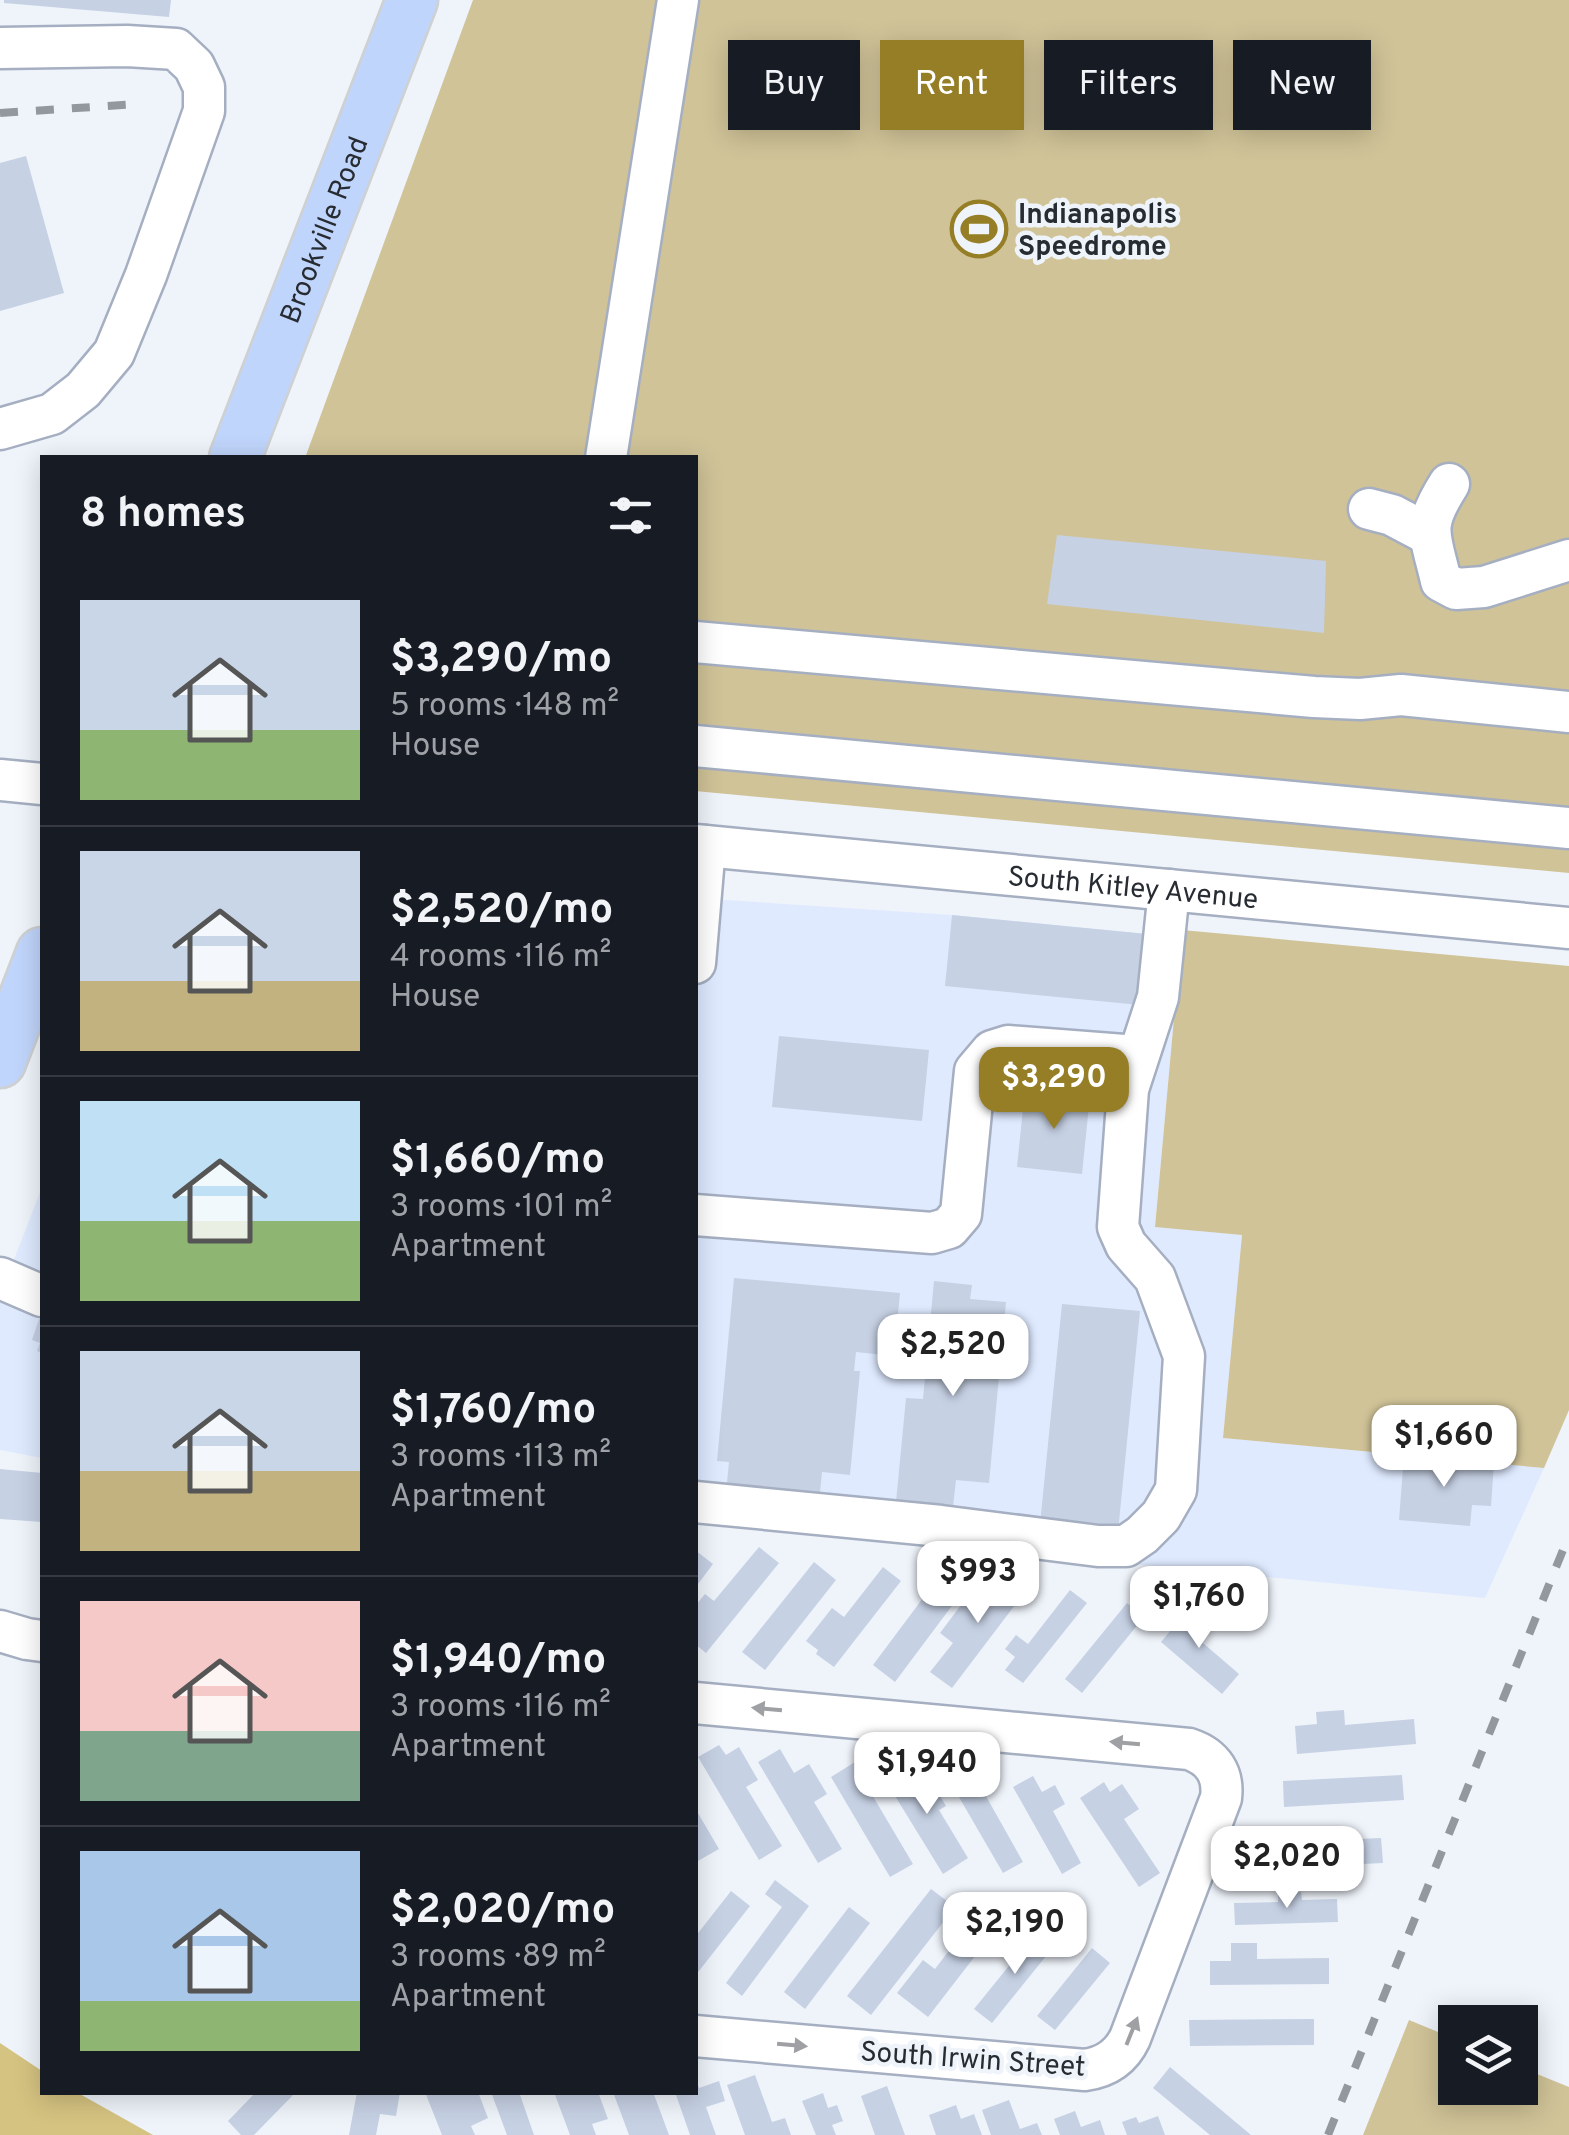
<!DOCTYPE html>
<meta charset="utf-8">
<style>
:root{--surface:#171b24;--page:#20242c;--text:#f1f3f6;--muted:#9ea1a6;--line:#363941;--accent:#957e25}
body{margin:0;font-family:Overpass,sans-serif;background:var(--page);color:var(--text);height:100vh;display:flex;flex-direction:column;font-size:38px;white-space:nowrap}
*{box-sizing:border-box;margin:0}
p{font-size:32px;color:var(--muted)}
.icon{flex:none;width:55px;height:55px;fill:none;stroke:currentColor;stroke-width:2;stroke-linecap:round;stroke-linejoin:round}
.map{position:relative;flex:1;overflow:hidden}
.details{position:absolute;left:40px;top:455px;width:658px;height:1640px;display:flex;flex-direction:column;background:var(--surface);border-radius:0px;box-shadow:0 5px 25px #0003}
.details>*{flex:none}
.guide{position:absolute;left:728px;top:40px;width:690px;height:90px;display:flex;gap:20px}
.tools{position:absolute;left:1438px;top:2005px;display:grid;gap:20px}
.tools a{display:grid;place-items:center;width:100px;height:100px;border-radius:0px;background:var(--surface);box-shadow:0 5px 25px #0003;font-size:50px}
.price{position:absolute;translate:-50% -85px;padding:0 22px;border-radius:20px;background:#fff;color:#222;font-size:32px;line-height:65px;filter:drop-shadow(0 2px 5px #0008)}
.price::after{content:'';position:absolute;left:50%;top:60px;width:30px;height:22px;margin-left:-15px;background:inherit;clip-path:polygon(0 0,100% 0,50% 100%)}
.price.active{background:var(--accent);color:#fff}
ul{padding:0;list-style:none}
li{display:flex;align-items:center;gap:30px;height:250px;padding:0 40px}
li+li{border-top:2px solid var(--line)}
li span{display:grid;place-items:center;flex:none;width:280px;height:200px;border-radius:0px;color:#555}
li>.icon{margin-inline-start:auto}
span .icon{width:120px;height:120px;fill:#fffc;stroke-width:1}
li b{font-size:42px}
h2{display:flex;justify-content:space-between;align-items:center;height:120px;padding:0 40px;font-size:42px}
.tag{padding:0 35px;border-radius:0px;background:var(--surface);box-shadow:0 5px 25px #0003;font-size:35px;line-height:90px}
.tag.active{background:var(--accent);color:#fff}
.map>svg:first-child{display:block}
.built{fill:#dfeaff}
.green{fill:#d0c398}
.forest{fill:#d5c381}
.building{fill:#c6d1e4}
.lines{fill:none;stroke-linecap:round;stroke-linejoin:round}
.minor-casing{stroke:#a5afc1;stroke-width:45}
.major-casing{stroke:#cfd0d2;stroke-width:55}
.minor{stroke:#fff;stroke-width:40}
.major{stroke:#c0d5fb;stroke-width:50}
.rail{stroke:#93989f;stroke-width:8;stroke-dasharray:18 18;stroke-linecap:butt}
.oneway{fill:#9ea0a3}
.labels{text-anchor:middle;stroke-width:9;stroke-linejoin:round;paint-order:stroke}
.poi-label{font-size:28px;font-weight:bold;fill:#272b32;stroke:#eff4fb;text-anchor:start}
.street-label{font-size:28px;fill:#272b32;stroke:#eff4fb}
</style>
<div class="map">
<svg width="1569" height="2135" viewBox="0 0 1569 2135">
<rect width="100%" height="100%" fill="#eff4fb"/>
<!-- built -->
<path class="built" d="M695,898l257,17 195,19 35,-4 -27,296 87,9 -19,203 321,30 -59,130 -790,-76z
M42,1187v271l-42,-8v-154z"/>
<!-- green -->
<path class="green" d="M473,0h1096v873l-874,-82v-333h-390z
M1182,930l387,36v444l-25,58 -321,-30 19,-203 -87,-8z
M1409,2020l46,19v49h65v-21l49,20v48h-206z"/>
<!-- forest -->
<path class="forest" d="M0,2043l42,28v21l36,1 75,42h-153z"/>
<!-- building -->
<path class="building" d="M4,0h167l-2,17 -165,-14z
M26,156l38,137 -64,18v-148z
M1057,535l269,26 -2,72 -277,-29z
M952,915l195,19 -7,71 -195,-19z
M779,1036l150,14 -7,71 -150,-14z
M1025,1089l65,7 -8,78 -65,-7z
M734,1278l166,15 -6,63 -38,-4 -2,19h6l-10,104 -28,-3 -3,30 -93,-9 3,-31 -12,-1z
M934,1281l38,4 -2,14 36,3 -17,181 -33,-3 -3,27 -57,-5 10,-104 17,1z
M1062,1304l78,7 -22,221 -78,-8z
M39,1319l3,1v33l-5,-2 3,-8 -8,-3z
M1404,1455l90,8 -3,43 -19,-1 -2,21 -71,-6z
M0,1469l42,4v49l-42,-3z
M759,1547l20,16 -73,90 -11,-9v-38l10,-12 9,7z
M695,1550l18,14 -18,24z
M814,1562l22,18 -71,90 -23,-18z
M1014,1565l20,15 -82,108 -22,-16 23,-29 -13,-10 24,-32 15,11z
M883,1567l18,14 -67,86 -18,-13 2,-4 -12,-9 26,-33 12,9z
M932,1586l22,17 -59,79 -22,-17z
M1070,1590l17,13 -64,80 -18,-13 10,-13 -10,-8 11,-14 12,9z
M1127,1603l17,14 -62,76 -17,-14z
M1191,1606l17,15 -12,16 43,37 -17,20 -61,-52z
M1344,1710l1,15 69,-6 2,25 -119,10 -2,-28 22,-2 -1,-12z
M719,1745l7,10 13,-8 19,33 -12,7 36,59 -23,14 -61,-103z
M780,1749l14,24 15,-9 18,30 -13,8 28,47 -24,14 -60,-101z
M855,1762l7,14 12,-7 9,16 -12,8 42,71 -23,13 -59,-100z
M909,1762l16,26 8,-4 13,22 -7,4 29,48 -25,16 -59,-96z
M973,1773l50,89 -20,11 -51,-88z
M1402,1775l2,25 -120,7 -1,-26z
M1033,1776l9,16 13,-7 10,19 -12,7 28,52 -19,11 -49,-87z
M1104,1782l6,10 12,-8 17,25 -15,10 36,54 -21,14 -59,-89z
M695,1808l24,41 -23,13 -1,-2z
M1311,1826l1,15 69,-3 2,25 -122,6 -1,-26 30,-2 -1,-14z
M775,1880l34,26 -67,90 -16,-13 56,-76 -17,-13z
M931,1889l24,18 -84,108 -24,-19z
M731,1891l19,15 -55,70v-39z
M1301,1892l1,8 35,-1 1,23 -103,3 -1,-22 44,-1v-9z
M849,1907l21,16 -65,86 -21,-17z
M970,1923l19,15 -61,79 -31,-24 26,-33 12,9z
M1038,1930l17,15 -63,78 -18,-14z
M1231,1943h26v16l72,-1v26l-119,1v-24h21z
M1092,1948l18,15 -55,67 -18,-14z
M1314,2019v26l-124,1 -1,-26z
M1170,2067l81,68h-41l-57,-47z
M755,2075l17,47 13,-4 6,17h-46l-18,-50z
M695,2078l4,10 20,-7 6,20 -19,6 10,28h-26l-15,-43h20z
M887,2086l18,49h-30l-14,-39z
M256,2092h40l-42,43h-13l-13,-14z
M357,2092h43l-4,24 -16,-2 -4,21h-27z
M425,2092h53l10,26 -17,8 4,9h-33z
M491,2092h28l15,43h-27z
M554,2092h44l10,27 -16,5 4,11h-26z
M613,2092h40l16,43h-40z
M823,2093l5,15 9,-3 6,16 -11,4 4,10h-20l-14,-34z
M1009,2100l11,29 17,-6 5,12h-51l-9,-25z
M956,2105l5,14 13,-5 8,21h-46l-7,-20z
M1075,2111l6,16 19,-7 5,15h-45l-6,-16z
M1158,2116l7,19h-38l-5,-13 14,-5 3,6z"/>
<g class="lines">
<!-- minor casing -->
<g class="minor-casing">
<g id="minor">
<path d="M0,48l127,-2 49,3 18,17 10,21v24l-58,164 -32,78 -31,37 -31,24 -52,15"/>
<path d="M606,458l72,-458"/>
<path d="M1449,484c-28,44 -19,49 -8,97l15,8 28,-2 85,-27"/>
<path d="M1369,509l23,6 36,19"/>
<path d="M695,642l619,55 46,2 41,-4 168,17"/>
<path d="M695,746l874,82"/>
<path d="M0,780l42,4"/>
<path id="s1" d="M695,845l874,83"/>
<path d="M695,963l10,-117"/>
<path d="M695,1215l237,18 17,-5 12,-14 14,-143 17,-20 16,-5 129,10"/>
<path d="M0,1278l42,18"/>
<path d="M695,1502l246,24 157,20h28l16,-11 19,-19 15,-26 8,-134 -29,-78 -29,-33 -8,-18 10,-138 30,-92 11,-107"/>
<path d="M0,1631l27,8 15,2"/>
<path d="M695,1703l494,46c24,8 35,25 32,49l-91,240c-9,19 -24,29 -45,32l-390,-34"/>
</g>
</g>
<!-- major casing -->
<g class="major-casing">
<g id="major">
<path id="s2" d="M235,458l177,-458"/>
<path d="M0,1062l42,-109"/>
</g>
</g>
<!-- minor -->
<use href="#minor" class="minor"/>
<!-- major -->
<use href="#major" class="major"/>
<!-- rail -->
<path class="rail" d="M0,113l139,-9
M1328,2135l241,-600"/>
</g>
<!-- one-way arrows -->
<defs><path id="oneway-solid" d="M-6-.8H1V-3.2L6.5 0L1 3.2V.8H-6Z" transform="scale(2.5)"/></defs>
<g class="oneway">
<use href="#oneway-solid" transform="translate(767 1709) rotate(-175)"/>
<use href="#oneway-solid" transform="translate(1125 1743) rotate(-175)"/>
<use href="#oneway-solid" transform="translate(1132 2031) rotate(-68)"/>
<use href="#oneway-solid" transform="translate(792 2045) rotate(5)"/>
</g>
<!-- icons -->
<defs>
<g id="stadium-ring" transform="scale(2.875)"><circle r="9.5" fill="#eff4fb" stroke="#957e25" stroke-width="1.5"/><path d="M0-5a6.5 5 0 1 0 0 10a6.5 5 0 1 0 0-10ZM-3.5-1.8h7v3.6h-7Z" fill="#957e25"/></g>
</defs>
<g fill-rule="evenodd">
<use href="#stadium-ring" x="979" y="229"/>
</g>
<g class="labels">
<!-- poi labels -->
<g class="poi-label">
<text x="1018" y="223">Indianapolis<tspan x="1018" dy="32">Speedrome</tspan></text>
</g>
<!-- street labels -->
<g class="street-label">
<text dy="10" stroke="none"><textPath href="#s2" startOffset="245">Brookville Road</textPath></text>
<text dy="10" stroke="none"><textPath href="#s1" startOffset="440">South Kitley Avenue</textPath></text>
<text transform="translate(973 2058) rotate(4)" y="10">South Irwin Street</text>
</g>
</g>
</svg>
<div class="tools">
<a><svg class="icon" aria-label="layers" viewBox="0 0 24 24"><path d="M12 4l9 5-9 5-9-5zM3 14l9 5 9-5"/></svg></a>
</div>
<b class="price active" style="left:1054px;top:1132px">$3,290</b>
<b class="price" style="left:953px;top:1399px">$2,520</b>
<b class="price" style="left:1444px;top:1490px">$1,660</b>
<b class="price" style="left:978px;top:1626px">$993</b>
<b class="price" style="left:1199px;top:1651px">$1,760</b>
<b class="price" style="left:927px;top:1817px">$1,940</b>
<b class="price" style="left:1287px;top:1911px">$2,020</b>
<b class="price" style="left:1015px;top:1977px">$2,190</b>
<div class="guide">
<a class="tag">Buy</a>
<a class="tag active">Rent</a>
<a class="tag">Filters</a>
<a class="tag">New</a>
</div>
<section class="details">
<h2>8 homes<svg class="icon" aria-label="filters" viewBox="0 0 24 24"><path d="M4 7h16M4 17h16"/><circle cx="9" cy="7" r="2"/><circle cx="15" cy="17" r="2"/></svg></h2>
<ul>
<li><span style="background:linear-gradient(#c9d6e8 65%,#8fb573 0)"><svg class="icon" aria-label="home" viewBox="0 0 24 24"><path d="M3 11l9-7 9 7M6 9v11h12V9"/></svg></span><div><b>$3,290/mo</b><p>5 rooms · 148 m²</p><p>House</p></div></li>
<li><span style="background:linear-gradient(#c9d6e8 65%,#c2b280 0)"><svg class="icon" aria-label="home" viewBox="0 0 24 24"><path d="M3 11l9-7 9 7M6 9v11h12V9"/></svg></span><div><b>$2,520/mo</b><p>4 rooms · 116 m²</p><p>House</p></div></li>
<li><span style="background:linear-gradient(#bfe0f5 60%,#8fb573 0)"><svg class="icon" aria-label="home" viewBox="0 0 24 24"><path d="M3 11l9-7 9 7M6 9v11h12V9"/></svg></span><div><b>$1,660/mo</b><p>3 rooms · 101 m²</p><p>Apartment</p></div></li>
<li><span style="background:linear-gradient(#c9d6e8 60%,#c2b280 0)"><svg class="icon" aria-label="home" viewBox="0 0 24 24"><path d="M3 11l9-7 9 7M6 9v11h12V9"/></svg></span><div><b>$1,760/mo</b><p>3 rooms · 113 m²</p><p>Apartment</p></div></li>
<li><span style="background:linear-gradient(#f6c9c9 65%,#7fa58c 0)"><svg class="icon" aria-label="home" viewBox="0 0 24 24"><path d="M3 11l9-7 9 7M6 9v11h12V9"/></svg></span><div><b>$1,940/mo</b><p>3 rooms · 116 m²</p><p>Apartment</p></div></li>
<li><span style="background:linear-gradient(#a9c7e8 75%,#8fb573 0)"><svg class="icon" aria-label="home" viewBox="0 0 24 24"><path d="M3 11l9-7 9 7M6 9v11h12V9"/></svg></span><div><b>$2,020/mo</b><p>3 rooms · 89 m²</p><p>Apartment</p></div></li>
</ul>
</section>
</div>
